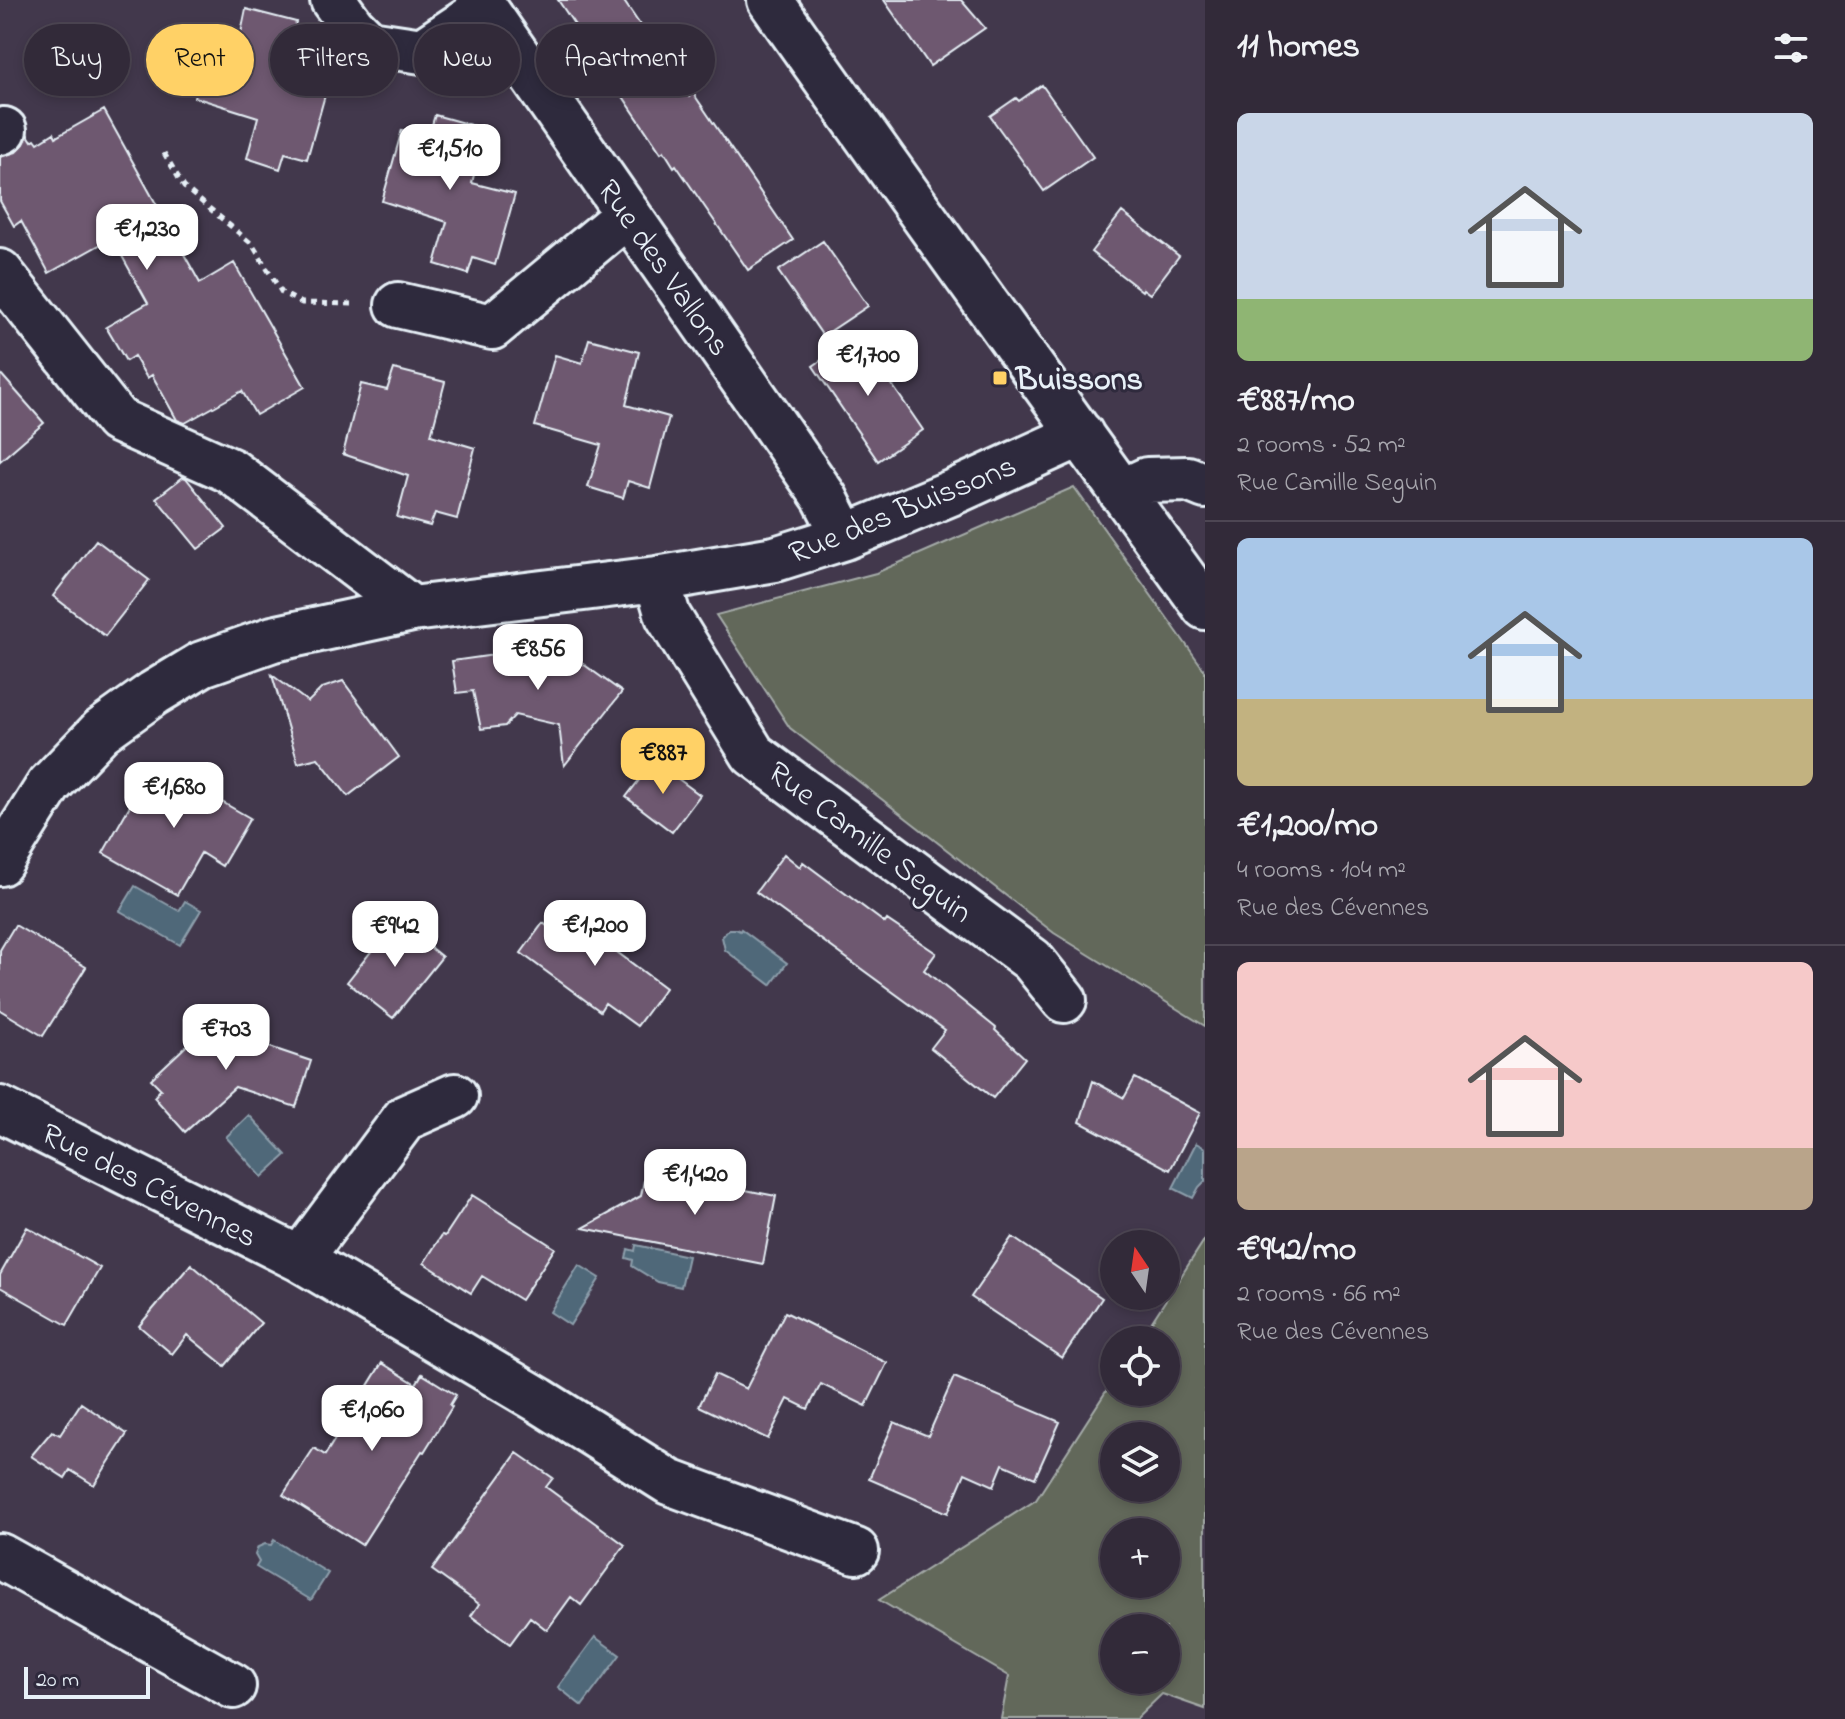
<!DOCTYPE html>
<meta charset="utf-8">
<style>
:root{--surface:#322a39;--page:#3d3644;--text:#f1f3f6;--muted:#a8a7ae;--line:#4d4653;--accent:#ffd166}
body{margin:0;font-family:"Indie Flower",sans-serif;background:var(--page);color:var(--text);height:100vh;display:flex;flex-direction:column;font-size:30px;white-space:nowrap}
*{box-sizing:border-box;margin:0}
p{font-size:26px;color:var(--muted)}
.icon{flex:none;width:44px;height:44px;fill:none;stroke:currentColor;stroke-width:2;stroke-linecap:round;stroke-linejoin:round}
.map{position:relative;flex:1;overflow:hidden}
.side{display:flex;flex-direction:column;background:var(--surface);width:640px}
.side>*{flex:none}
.hud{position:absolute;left:24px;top:24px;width:760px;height:72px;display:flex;gap:16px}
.needle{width:52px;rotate:347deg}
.fabs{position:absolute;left:1100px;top:1230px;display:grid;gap:16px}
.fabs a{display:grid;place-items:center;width:80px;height:80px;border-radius:50%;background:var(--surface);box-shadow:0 4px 12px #0003,0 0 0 2px var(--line);font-size:40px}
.scale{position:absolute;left:24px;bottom:20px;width:126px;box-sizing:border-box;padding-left:8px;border:4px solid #e8f1f8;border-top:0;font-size:22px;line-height:28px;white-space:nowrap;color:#e8f1f8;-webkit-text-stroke:6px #2f2a3d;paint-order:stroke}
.price{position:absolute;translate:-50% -68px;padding:0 18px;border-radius:16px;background:#fff;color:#222;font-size:26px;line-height:52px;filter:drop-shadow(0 2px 4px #0008)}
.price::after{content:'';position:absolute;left:50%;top:48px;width:24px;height:18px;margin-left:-12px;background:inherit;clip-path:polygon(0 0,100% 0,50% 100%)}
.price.on{background:var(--accent);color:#111}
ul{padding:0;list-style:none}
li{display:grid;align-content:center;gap:16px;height:424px;padding:0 32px}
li+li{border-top:2px solid var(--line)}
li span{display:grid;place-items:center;height:248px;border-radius:12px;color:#555}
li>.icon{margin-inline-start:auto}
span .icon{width:144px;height:144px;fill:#fffc;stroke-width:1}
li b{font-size:34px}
h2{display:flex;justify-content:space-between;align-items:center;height:96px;padding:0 32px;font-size:34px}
.pill{padding:0 28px;border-radius:36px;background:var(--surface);box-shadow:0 4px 12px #0003,0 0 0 2px var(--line);font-size:28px;line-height:72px}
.pill.on{background:var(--accent);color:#111}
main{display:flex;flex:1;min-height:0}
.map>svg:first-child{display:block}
.green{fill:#62675a;stroke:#a5aca9;stroke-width:2;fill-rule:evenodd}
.water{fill:#506879;stroke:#8d9fac;stroke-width:2}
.building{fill:#6e596f;stroke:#e8f1f8;stroke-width:2}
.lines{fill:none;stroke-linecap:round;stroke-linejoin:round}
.minor-casing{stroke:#e8f1f8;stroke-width:50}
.path{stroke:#e8f1f8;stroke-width:5;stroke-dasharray:6 6;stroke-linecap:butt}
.minor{stroke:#2f2a3d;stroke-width:44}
.poi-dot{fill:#ffd166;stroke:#2f2a3d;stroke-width:3}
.labels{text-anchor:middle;stroke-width:6;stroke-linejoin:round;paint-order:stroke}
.street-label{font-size:32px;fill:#e8f1f8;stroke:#2f2a3d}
.poi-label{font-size:32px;font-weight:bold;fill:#e8f1f8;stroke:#2f2a3d;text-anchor:start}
</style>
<main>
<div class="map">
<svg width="1205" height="1719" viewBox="0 0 1205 1719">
<rect width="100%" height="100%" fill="#42384c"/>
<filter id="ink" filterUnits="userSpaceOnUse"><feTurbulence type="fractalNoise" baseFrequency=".0125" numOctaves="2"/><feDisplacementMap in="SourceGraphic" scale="16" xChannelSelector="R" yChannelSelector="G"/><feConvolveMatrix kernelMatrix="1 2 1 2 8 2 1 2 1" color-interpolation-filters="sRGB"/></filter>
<g filter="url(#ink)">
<!-- green -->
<path class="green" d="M1074,487l131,184v355l-151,-93 -264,-205 -74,-113 160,-42z
M1205,1239v470l-43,-15 -26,25h-135l8,-43 -130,-76 157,-100 78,-121v13h52v-52h-26zM1114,1436h52v52h-52zM1114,1532h52v52h-52zM1114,1628h52v52h-52z"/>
<!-- water -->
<path class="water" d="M135,886l44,25 6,-10 16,9 -21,35 -60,-34z
M729,929h7l4,2 1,-2 46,34 -16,22 -46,-35 -3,-13z
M249,1115l37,40 -24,22 -36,-40z
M1196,1143l9,5v33l-6,6 -6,11 -20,-10z
M636,1245l52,11 -7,31 -23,-5 -26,-16 1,-6 -7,-2 2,-9 7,2z
M579,1265l21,13 -30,47 -20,-13z
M274,1540l54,33 -17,27 -55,-33 3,-5 -4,-7 3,-8 7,-3 6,1z
M595,1637l25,18 -38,51 -24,-19z"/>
<!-- building -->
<path class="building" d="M558,0h65l66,97 4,-4 100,147 -45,30 -72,-105 -2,2 -10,-16 -3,2z
M884,0h77l24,28 -55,38z
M246,9l50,13 -13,56 44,10 -20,71 -22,-6 -5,16 -33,-11 11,-41 -64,-20 19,-73 28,9z
M1042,85l51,72 -49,34 -54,-75 26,-18 3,3z
M104,110l96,173 34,-20 71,124 -49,28 -14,-24 -57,32 -8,-3 -25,-45 -5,3 -13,-22 -8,5 -20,-34 42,-24 -36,-65 -63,35 -28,-52 -7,5 -14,-25v-44l16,-5 8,-8 4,-9 4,6 3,-2 3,4 16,-10 2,4z
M435,115l50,14 -13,54 43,11 -20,71 -22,-7 -5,16 -33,-10 12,-42 -65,-21 20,-71 26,8z
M1122,212l57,44 -29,38 -7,-5 -1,2 -51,-39z
M823,241l45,65 -45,30 -45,-65z
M858,335l65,95 -45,31 -65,-95z
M589,339l50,13 -13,53 43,12 -19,71 -22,-7 -5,17 -35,-11 13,-42 -66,-19 20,-71 27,8z
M394,369l51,13 -14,53 44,13 -18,71 -22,-6 -5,13 -33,-9 11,-41 -65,-22 18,-70 26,6z
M0,373l44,50 -44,38z
M183,477l3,1 40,50 -28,21 -42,-51z
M96,540l53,40 -44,56 -52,-40z
M558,646l64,46 -58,74 -5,-41 -44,-10 -10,11 -24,3 -8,-38 -16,2 -5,-32z
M272,675l36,27 14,-14 21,-7 56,76 -51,39 -30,-38 -20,5z
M654,761l46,34 -28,37 -46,-35z
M154,763l96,55 -28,48 -21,-13 -24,42 -74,-42z
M784,854l16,13 3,-5 82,61 2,-3 49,33 -12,17 72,58 -1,2 30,28 -32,40 -62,-50 14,-18 -189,-138z
M590,912l33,25 -10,12 52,39 -28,38 -32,-23 -5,8 -79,-58 22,-30 25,18z
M396,920l46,37 -49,61 -46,-36z
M15,925l71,42 -43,69 -43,-26v-60z
M218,1016l32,11 -4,12 65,22 -15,46 -61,-20 -50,45 -31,-35 7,-8 -10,-10z
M1135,1078l65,35 -30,57 -90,-48 13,-41 31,17z
M646,1170l130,26 -13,68 -180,-36 58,-32z
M472,1195l83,53 -34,52 -39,-24 -11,17 -47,-30 18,-28 3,1z
M27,1227l73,41 -33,57 -67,-38v-12z
M1012,1237l90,61 -40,60 -91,-61z
M191,1264l70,59 -36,43 -38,-31 -15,19 -33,-28z
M785,1312l102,51 -21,43 -45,-22 -13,25 -20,-10 -20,40 -69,-33 16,-32 31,15z
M382,1363l34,21 6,-10 34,21 -6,10 2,2 -28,45 -2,-1 -60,94 -79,-50 31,-47 11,7z
M954,1377l106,45 -25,56 -32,-14 -9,22 -29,-13 -17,40 -79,-34 25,-57 34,14z
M81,1403l46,31 -33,51 -24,-15 -5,8 -34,-22 21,-25 8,4z
M517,1453l36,25 -7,9 79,58 -44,60 -10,-8 -24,33 -17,-13 -20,27 -39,-28 8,-12 -47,-34z"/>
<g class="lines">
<!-- minor casing -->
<g class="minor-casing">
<path id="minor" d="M333,0l19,26 17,17 53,8 63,-42
M479,0l346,498 20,39
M770,0c143,204 289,405 435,607
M0,132l4,-2
M0,272l117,148 114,51 181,138
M398,305l94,22 136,-113
M1121,492l26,-12 41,-1 17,7
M657,579l11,37 85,138 279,206 32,40
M0,863l49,-78 52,-54 53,-38 48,-29 71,-25 139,-30 245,-30 118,-20 70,-22 113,-47 123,-56
M0,1109l300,150 239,141 130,82 187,69
M300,1259l105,-141 50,-22
M0,1556l233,130"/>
</g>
<!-- path -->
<path class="path" d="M164,153l20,34 68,57 30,49 20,10 55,1"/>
<!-- minor -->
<use href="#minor" class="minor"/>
</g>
</g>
<!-- markers -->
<rect class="poi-dot" x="992" y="370" width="16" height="16" rx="4"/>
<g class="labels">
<!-- street labels -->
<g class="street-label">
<text transform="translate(665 267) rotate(55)" y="11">Rue des Vallons</text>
<text transform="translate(902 508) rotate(-22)" y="11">Rue des Buissons</text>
<text transform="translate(871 841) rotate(37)" y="11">Rue Camille Seguin</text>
<text transform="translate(150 1184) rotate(27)" y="11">Rue des Cévennes</text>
</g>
<!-- poi labels -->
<g class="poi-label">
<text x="1016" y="389">Buissons</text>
</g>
</g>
</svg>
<div class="fabs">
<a><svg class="needle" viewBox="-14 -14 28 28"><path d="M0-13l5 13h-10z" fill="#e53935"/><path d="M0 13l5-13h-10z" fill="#a8a7ae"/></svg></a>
<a><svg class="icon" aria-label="locate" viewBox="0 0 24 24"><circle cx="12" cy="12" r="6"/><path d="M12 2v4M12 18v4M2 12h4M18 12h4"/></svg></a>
<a><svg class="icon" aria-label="layers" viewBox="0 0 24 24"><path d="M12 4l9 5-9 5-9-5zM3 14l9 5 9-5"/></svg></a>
<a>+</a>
<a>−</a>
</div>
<div class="scale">20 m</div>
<b class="price" style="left:450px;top:192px">€1,510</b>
<b class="price" style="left:147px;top:272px">€1,230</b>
<b class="price" style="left:868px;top:398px">€1,700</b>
<b class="price" style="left:538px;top:692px">€856</b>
<b class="price on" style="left:663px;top:796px">€887</b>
<b class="price" style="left:174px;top:830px">€1,680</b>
<b class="price" style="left:595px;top:968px">€1,200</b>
<b class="price" style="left:395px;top:969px">€942</b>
<b class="price" style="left:226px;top:1072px">€703</b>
<b class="price" style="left:695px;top:1217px">€1,420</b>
<b class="price" style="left:372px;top:1453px">€1,060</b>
<div class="hud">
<a class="pill">Buy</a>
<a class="pill on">Rent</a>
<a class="pill">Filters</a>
<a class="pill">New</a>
<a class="pill">Apartment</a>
</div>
</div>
<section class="side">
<h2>11 homes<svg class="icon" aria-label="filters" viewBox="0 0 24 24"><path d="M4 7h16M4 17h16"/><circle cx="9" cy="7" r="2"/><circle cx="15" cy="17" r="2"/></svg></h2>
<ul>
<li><span style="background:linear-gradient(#c9d6e8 75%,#8fb573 0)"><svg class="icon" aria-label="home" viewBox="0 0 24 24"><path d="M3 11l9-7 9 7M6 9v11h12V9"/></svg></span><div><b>€887/mo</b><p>2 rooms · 52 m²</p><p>Rue Camille Seguin</p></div></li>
<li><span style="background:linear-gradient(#a9c7e8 65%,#c2b280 0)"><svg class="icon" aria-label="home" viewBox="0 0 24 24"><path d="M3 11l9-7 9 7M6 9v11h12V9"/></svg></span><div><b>€1,200/mo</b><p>4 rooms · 104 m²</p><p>Rue des Cévennes</p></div></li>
<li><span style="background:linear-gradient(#f6c9c9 75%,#b9a48a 0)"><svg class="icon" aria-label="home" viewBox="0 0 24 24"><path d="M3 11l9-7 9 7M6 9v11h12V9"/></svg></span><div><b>€942/mo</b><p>2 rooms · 66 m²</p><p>Rue des Cévennes</p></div></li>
</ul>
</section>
</main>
